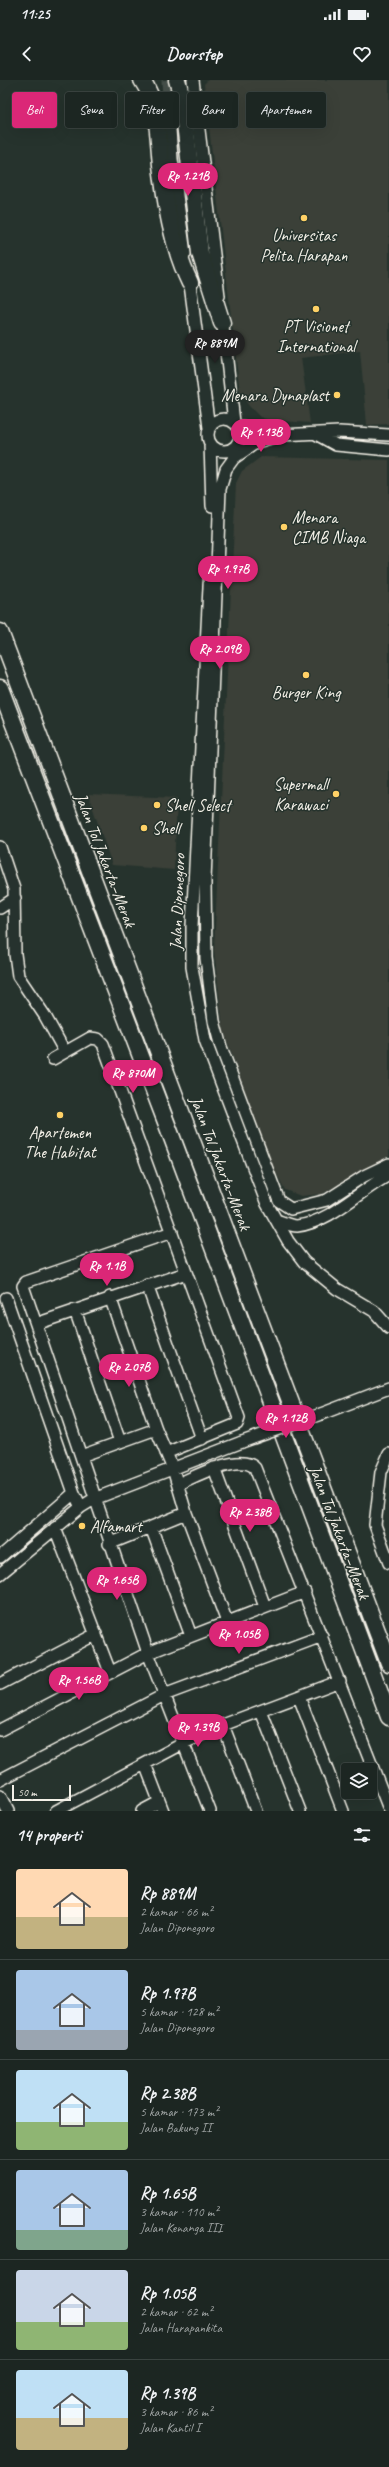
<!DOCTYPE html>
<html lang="id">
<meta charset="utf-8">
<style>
:root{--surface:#1c2622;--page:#252e2a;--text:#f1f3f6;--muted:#a0a5a5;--line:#3a4340;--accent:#db2777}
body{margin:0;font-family:Caveat,sans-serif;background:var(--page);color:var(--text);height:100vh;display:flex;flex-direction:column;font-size:15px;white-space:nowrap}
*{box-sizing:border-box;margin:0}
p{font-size:13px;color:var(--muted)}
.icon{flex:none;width:22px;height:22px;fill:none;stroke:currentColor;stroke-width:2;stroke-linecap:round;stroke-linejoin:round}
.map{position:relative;height:1731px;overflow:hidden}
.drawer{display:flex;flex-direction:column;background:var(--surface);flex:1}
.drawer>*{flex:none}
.banner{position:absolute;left:12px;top:12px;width:365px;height:36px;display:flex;gap:8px}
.controls{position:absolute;left:341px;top:1683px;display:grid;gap:8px}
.controls a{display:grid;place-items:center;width:36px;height:36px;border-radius:4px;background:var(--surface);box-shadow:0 4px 16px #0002,0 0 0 1px var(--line);font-size:20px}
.scale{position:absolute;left:12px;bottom:10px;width:59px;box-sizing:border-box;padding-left:4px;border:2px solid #f4f1e8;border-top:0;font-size:11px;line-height:14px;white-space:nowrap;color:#f4f1e8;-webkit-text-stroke:3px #26332d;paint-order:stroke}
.price{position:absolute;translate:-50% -34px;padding:0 9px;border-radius:14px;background:var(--accent);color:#fff;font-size:13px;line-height:26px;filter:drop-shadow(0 1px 2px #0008)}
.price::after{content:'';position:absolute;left:50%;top:24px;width:12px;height:9px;margin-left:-6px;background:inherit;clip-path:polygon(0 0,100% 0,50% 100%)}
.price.active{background:#222;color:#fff}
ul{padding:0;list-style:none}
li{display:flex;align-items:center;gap:12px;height:100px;padding:0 16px}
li+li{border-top:1px solid var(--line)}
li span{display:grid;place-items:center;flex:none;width:112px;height:80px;border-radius:4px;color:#555}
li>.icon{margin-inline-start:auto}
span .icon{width:48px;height:48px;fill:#fffc;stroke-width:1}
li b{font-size:17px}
h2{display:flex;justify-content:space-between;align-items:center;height:48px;padding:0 16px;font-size:17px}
.pill{padding:0 14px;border-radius:4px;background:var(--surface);box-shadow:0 4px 16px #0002,0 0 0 1px var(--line);font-size:14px;line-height:36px}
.pill.active{background:var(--accent);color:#fff}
.status{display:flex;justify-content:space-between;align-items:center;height:28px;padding:0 20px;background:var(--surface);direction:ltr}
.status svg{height:11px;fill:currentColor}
header{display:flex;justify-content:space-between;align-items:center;height:52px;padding:0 16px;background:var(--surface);font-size:18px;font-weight:800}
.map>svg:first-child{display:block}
.built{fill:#3a4038}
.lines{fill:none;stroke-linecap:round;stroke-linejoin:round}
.minor-tunnel{stroke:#455049;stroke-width:11;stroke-dasharray:11 5.5;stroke-linecap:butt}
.minor-casing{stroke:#f4f1e8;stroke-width:14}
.highway-casing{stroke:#f4f1e8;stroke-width:19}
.minor{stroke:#26332d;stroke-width:11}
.highway{stroke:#26332d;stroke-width:16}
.minor-bridge-casing{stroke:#f4f1e8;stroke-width:14;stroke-linecap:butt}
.minor-bridge{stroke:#26332d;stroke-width:11}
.poi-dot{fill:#ffd166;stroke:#26332d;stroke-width:1.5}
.labels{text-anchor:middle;stroke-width:3;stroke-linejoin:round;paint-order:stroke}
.poi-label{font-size:17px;fill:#f4f1e8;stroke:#26332d}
.street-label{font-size:17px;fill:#f4f1e8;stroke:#26332d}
</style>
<div class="status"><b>11:25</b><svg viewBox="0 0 49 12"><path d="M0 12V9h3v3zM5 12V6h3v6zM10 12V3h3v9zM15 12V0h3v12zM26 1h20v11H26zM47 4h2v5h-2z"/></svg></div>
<header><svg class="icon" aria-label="back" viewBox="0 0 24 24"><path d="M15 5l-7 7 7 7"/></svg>Doorstep<svg class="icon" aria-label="heart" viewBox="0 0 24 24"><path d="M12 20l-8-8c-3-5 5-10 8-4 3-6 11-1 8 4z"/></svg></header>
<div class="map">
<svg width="389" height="1731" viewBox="0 0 389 1731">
<rect width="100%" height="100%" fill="#26332d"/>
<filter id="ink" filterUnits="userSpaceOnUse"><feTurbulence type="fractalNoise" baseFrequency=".025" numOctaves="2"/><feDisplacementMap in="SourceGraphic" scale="8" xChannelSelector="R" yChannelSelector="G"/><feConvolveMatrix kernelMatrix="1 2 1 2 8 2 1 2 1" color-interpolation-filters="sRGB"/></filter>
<g filter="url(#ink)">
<!-- built -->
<path class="built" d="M208,0h181v344l-22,1 -7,-74 -59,7 9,65 -42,-3 -8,-3 -11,-11 -9,-13 -36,-309z
M261,377l128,3v696l-67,38 -21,2 -16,-6 -16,-31 -46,-130 -9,-79 22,-467 6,-12z
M88,714l89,4 -3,72 -62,-5z"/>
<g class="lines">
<!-- minor-tunnel -->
<path class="minor-tunnel" d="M167,0l1,19"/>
<!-- minor casing -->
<g class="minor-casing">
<path id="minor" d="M193,0l26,216
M168,19l4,60 13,95
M189,197l20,151
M222,237l12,105
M208 355a16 16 0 1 1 32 0a16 16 0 1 1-32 0Z
M237,346l18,2 25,7
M316,354l20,11 53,5
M389,355l-50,-3 -58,3 -24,7 -23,16 -8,11 -6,20 -15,392 1,77 8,63 7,26 58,154 12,8 36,-9 37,-24 25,-12
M210,363l2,63
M210,487l-18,359v41l13,73 62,164 21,37 16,21 33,27 37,22 15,17
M0,767l14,42 1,65 3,22 27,40 20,36
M0,828l15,-10
M53,979l37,-21 8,1 5,5 136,374 -2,6 -5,2 -66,27
M276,1140c7,2 14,6 21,6 34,-4 63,-36 92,-51
M172,1152l-146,50 -3,4 125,367 62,158
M147,1205l55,154
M110,1217l46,132 17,40 13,44 41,109
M6,1218l68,195 7,14
M75,1230l45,132
M36,1244l150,-51
M321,1334l68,-26
M389,1374l-8,18 -6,53 14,38
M81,1376l75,-27
M214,1388l51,139
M178,1404c16,-7 62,-32 77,-16l134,341
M151,1447l40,109
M55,1448l55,144
M109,1464l77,-31
M0,1477l74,-64
M0,1494l81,-67 13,-8 148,-57
M0,1604l96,-50
M299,1617l44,114
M261,1631l39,100
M223,1645l33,86
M0,1650l148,-77 157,-61
M145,1684l18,47
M0,1700l164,-85 158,-59
M0,1716l8,15
M56,1731l128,-68 39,-18 117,-44
M142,1731l17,-9"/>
</g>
<!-- highway casing -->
<g class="highway-casing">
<path id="highway" d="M142,0c17,25 16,56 19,85 5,40 11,81 29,118
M177,0l5,17 18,156 22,70
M0,552l389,1031
M0,608l171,447 218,582"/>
</g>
<!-- minor -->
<use href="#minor" class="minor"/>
<!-- highway -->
<use href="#highway" class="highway"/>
<!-- minor-bridge casing -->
<g class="minor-bridge-casing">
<path id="minor-bridge" d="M242,1362l79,-28"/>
</g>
<!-- minor-bridge -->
<use href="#minor-bridge" class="minor-bridge"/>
</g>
</g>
<!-- markers -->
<g class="poi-dot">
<circle cx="304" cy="138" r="4"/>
<circle cx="316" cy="229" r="4"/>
<circle cx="337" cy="315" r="4"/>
<circle cx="284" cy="447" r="4"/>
<circle cx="306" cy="595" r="4"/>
<circle cx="336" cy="714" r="4"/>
<circle cx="157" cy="725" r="4"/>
<circle cx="144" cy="748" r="4"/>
<circle cx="60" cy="1035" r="4"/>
<circle cx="82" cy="1446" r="4"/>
</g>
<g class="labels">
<!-- poi labels -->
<g class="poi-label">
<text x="304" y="161">Universitas<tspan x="304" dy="20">Pelita Harapan</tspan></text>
<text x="316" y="252">PT Visionet<tspan x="316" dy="20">International</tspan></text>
<text x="329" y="321" text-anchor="end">Menara Dynaplast</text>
<text x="292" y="443" text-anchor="start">Menara<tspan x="292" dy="20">CIMB Niaga</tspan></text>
<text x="306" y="618">Burger King</text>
<text x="328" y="710" text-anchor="end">Supermall<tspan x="328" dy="20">Karawaci</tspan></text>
<text x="165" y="731" text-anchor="start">Shell Select</text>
<text x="152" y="754" text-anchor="start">Shell</text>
<text x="60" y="1058">Apartemen<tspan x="60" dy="20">The Habitat</tspan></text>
<text x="90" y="1452" text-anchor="start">Alfamart</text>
</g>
<!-- street labels -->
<g class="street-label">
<text transform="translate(106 780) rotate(69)" y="6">Jalan Tol Jakarta–Merak</text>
<text transform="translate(177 822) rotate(-88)" y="6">Jalan Diponegoro</text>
<text transform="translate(221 1083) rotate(69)" y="6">Jalan Tol Jakarta–Merak</text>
<text transform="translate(340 1452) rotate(69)" y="6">Jalan Tol Jakarta–Merak</text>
</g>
</g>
</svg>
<div class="controls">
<a><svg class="icon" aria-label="layers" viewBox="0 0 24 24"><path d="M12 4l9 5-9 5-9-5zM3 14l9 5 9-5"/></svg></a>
</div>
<div class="scale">50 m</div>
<b class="price" style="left:188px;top:117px">Rp 1.21B</b>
<b class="price active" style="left:215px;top:284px">Rp 889M</b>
<b class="price" style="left:261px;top:373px">Rp 1.13B</b>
<b class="price" style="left:228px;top:510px">Rp 1.97B</b>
<b class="price" style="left:220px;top:590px">Rp 2.09B</b>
<b class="price" style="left:133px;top:1014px">Rp 870M</b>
<b class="price" style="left:107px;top:1207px">Rp 1.1B</b>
<b class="price" style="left:129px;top:1308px">Rp 2.07B</b>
<b class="price" style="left:286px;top:1359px">Rp 1.12B</b>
<b class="price" style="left:250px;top:1453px">Rp 2.38B</b>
<b class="price" style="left:117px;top:1521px">Rp 1.65B</b>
<b class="price" style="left:239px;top:1575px">Rp 1.05B</b>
<b class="price" style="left:79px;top:1621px">Rp 1.56B</b>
<b class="price" style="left:198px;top:1668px">Rp 1.39B</b>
<div class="banner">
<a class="pill active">Beli</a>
<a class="pill">Sewa</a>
<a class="pill">Filter</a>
<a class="pill">Baru</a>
<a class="pill">Apartemen</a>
</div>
</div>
<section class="drawer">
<h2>14 properti<svg class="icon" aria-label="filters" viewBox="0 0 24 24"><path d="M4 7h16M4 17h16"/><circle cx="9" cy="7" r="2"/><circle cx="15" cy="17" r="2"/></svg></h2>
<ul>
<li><span style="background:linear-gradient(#ffd9b3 60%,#c2b280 0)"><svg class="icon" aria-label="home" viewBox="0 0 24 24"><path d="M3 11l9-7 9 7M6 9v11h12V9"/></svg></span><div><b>Rp 889M</b><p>2 kamar · 66 m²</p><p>Jalan Diponegoro</p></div></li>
<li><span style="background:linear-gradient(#a9c7e8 75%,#9aa5b1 0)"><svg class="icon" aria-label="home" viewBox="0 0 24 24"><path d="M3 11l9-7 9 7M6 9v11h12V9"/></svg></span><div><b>Rp 1.97B</b><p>5 kamar · 128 m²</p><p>Jalan Diponegoro</p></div></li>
<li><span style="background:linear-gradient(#bfe0f5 65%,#8fb573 0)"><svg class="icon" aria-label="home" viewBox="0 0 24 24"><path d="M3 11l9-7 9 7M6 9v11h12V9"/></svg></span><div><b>Rp 2.38B</b><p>5 kamar · 173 m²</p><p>Jalan Bakung II</p></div></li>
<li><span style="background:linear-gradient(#a9c7e8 75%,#7fa58c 0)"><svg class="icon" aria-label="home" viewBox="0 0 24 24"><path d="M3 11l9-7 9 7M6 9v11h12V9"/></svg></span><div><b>Rp 1.65B</b><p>3 kamar · 110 m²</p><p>Jalan Kenanga III</p></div></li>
<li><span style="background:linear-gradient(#c9d6e8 65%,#8fb573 0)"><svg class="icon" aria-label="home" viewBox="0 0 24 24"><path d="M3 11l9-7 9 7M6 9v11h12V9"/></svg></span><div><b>Rp 1.05B</b><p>2 kamar · 62 m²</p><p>Jalan Harapankita</p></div></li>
<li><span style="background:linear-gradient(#bfe0f5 60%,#c2b280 0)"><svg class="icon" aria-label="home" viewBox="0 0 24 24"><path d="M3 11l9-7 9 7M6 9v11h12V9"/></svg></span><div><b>Rp 1.39B</b><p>3 kamar · 86 m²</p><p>Jalan Kantil I</p></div></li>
</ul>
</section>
